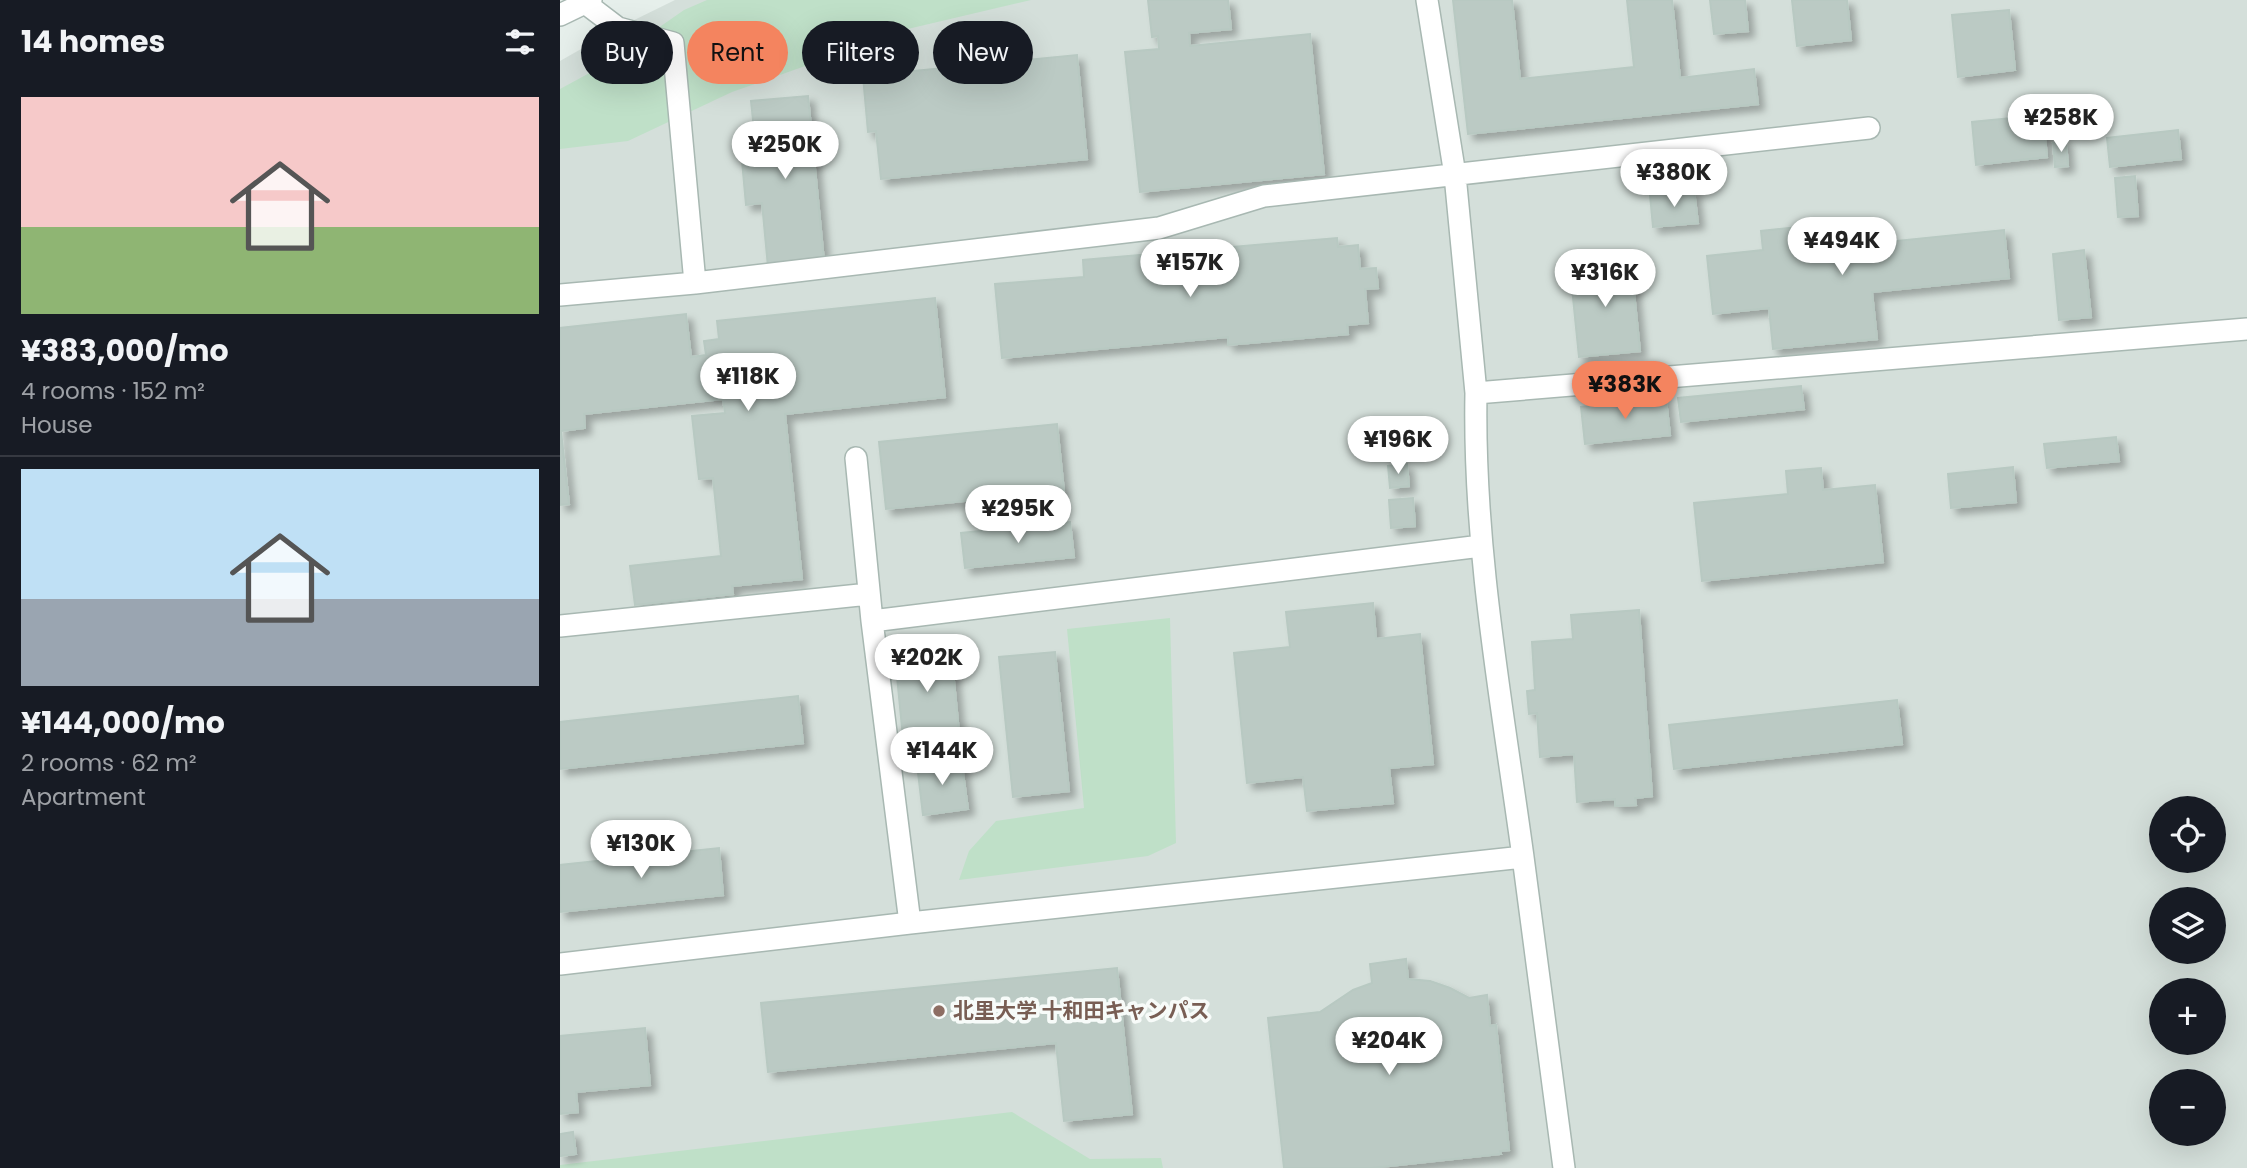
<!DOCTYPE html>
<meta charset="utf-8">
<style>
:root{--surface:#171b24;--page:#20242c;--text:#f1f3f6;--muted:#9ea1a6;--line:#363941;--accent:#f4845f}
body{margin:0;font-family:Poppins,"Noto Sans JP",sans-serif;background:var(--page);color:var(--text);height:100vh;display:flex;flex-direction:column;font-size:26px;white-space:nowrap}
*{box-sizing:border-box;margin:0}
p{font-size:23px;color:var(--muted)}
.icon{flex:none;width:38px;height:38px;fill:none;stroke:currentColor;stroke-width:2;stroke-linecap:round;stroke-linejoin:round}
.map{position:relative;flex:1;overflow:hidden}
.side{display:flex;flex-direction:column;background:var(--surface);width:560px}
.side>*{flex:none}
.guide{position:absolute;left:21px;top:21px;width:665px;height:63px;display:flex;gap:14px}
.buttons{position:absolute;left:1589px;top:796px;display:grid;gap:14px}
.buttons a{display:grid;place-items:center;width:77px;height:77px;border-radius:50%;background:var(--surface);box-shadow:0 7px 28px #0002;font-size:35px}
.price{position:absolute;translate:-50% -60px;padding:0 16px;border-radius:24px;background:#fff;color:#222;font-size:23px;line-height:46px;filter:drop-shadow(0 2px 4px #0008)}
.price::after{content:'';position:absolute;left:50%;top:42px;width:21px;height:16px;margin-left:-10px;background:inherit;clip-path:polygon(0 0,100% 0,50% 100%)}
.price.selected{background:var(--accent);color:#111}
ul{padding:0;list-style:none}
li{display:grid;align-content:center;gap:14px;height:371px;padding:0 21px}
li+li{border-top:2px solid var(--line)}
li span{display:grid;place-items:center;height:217px;border-radius:0px;color:#555}
li>.icon{margin-inline-start:auto}
span .icon{width:126px;height:126px;fill:#fffc;stroke-width:1}
li b{font-size:30px}
h2{display:flex;justify-content:space-between;align-items:center;height:84px;padding:0 21px;font-size:30px}
.chip{padding:0 24px;border-radius:32px;background:var(--surface);box-shadow:0 7px 28px #0002;font-size:24px;line-height:63px}
.chip.selected{background:var(--accent);color:#111}
main{display:flex;flex:1;min-height:0}
.map>svg:first-child{display:block}
.built{fill:#d4dfda;fill-rule:evenodd}
.green{fill:#bfe0c8}
.building{fill:#bbcac4;stroke:#b8c9c2;stroke-width:2;filter:url(#shadow)}
.lines{fill:none;stroke-linecap:round;stroke-linejoin:round}
.minor-casing{stroke:#a8b8b2;stroke-width:24}
.minor{stroke:#fff;stroke-width:21}
.education-dot{fill:#8d6e63;stroke:#f7fbf9;stroke-width:2.5}
.labels{text-anchor:middle;stroke-width:7;stroke-linejoin:round;paint-order:stroke}
.education-label{font-size:21px;font-weight:bold;fill:#785e54;stroke:#f7fbf9;text-anchor:start}
</style>
<main>
<section class="side">
<h2>14 homes<svg class="icon" aria-label="filters" viewBox="0 0 24 24"><path d="M4 7h16M4 17h16"/><circle cx="9" cy="7" r="2"/><circle cx="15" cy="17" r="2"/></svg></h2>
<ul>
<li><span style="background:linear-gradient(#f6c9c9 60%,#8fb573 0)"><svg class="icon" aria-label="home" viewBox="0 0 24 24"><path d="M3 11l9-7 9 7M6 9v11h12V9"/></svg></span><div><b>¥383,000/mo</b><p>4 rooms · 152 m²</p><p>House</p></div></li>
<li><span style="background:linear-gradient(#bfe0f5 60%,#9aa5b1 0)"><svg class="icon" aria-label="home" viewBox="0 0 24 24"><path d="M3 11l9-7 9 7M6 9v11h12V9"/></svg></span><div><b>¥144,000/mo</b><p>2 rooms · 62 m²</p><p>Apartment</p></div></li>
</ul>
</section>
<div class="map">
<svg width="1687" height="1168" viewBox="0 0 1687 1168">
<defs>
<filter id="shadow"><feDropShadow dx="6" dy="6" stdDeviation="3.5" flood-color="#0004"/></filter>
</defs>
<rect width="100%" height="100%" fill="#e6efeb"/>
<!-- built -->
<path class="built" d="M115,0h1572v1168h-1687v-1107l58,-33zM1601,808h53v53h-53zM1601,900h53v52h-53zM1601,990h53v53h-53zM1601,1082h53v52h-53z"/>
<!-- green -->
<path class="green" d="M147,0h324l-170,40 -50,24 -79,28 -104,49 -68,8v-60l48,-26 76,-53z
M610,618l6,225 -28,13 -189,24 10,-29 27,-30 88,-13 -17,-179z
M452,1112l78,47 71,-1 2,10h-603v-3z"/>
<!-- building -->
<path class="building" d="M588,0h80l3,29 -42,4 1,13 120,-12 14,140 -184,18 -15,-140 34,-3 -1,-13 -6,1z
M893,0h59l8,79 114,-12 -7,-67h45l8,78 74,-9 4,35 -290,30z
M1150,0h35l3,31 -34,3z
M1232,0h55l4,40 -54,6z
M1449,10l6,60 -57,7 -6,-62z
M517,55l10,104 -206,20 -5,-48 -8,1 -5,-56z
M248,96l16,165 -56,6 -6,-64 -16,2 -5,-55 15,-1 -5,-48z
M1483,115l4,42 -71,8 -4,-43z
M1618,130l3,29 -71,8 -3,-29z
M1506,141l2,25 -13,1 -2,-24z
M1575,176l3,40 -20,1 -3,-39z
M1134,190l4,33 -45,4 -3,-32z
M1305,220l2,24 137,-14 5,48 -137,14 5,47 -104,10 -4,-41 -56,6 -6,-58 56,-6 -2,-19z
M777,238l1,9 20,-2 2,24 16,-1 2,20 -13,1 3,34 -21,2 1,9 -120,11v-8l-226,21 -7,-74 89,-7 -1,-17z
M1524,250l7,67 -32,3 -6,-66z
M1071,262l9,89 -61,6 -9,-89z
M375,298l10,99 -160,17 17,165 -70,7 1,8 -98,11 -5,-39 91,-10 -8,-78 -14,1 -7,-63 33,-3 -2,-14 -139,15 1,14 -24,3 8,73 -9,1v-177l126,-14 5,43 15,-2 -2,-14 15,-2 -2,-18z
M1241,386l3,23 -123,13 -3,-24z
M1106,399l4,36 -85,9 -4,-37z
M497,424l7,67 -178,18 -7,-67z
M1556,437l3,24 -72,7 -3,-24z
M847,464l2,22 -19,2 -2,-22z
M1453,467l3,35 -65,6 -3,-34z
M1261,468l2,22 52,-5 8,77 -181,19 -8,-78 94,-9 -2,-23z
M853,498l2,28 -24,2 -2,-28z
M510,522l4,35 -109,11 -4,-35z
M813,603l3,36 44,-5 13,130 -44,4 4,35 -86,8 -4,-34 -56,6 -13,-130 56,-6 -4,-35z
M1079,610l13,186 -17,2 1,7 -21,1v-7l-38,3 -3,-48 -34,3 -3,-44 -8,1 -2,-23 8,-1 -3,-48 41,-3 -2,-24z
M391,650l8,82 -56,6 -8,-82z
M495,652l14,139 -56,6 -14,-140z
M238,696l5,47 -243,26v-47z
M1337,700l5,44 -228,25 -5,-44z
M401,758l7,51 -45,6 -6,-51z
M159,848l4,47 -163,17v-47z
M846,959l2,20 22,2 20,7 19,10 18,-3 3,31 6,-1 13,125 -9,1 1,3 -130,14h-87l-16,-150 52,-6 33,-22 19,-7 -2,-19z
M557,968l15,146 -68,7 -8,-78 -288,29 -7,-69z
M85,1028l5,57 -74,7 2,20 -18,2v-78z
M13,1132l3,22 -16,2v-22z"/>
<g class="lines">
<!-- minor casing -->
<g class="minor-casing">
<path id="minor" d="M867,0l28,175 21,218
M25,3l33,25 55,15 22,240
M0,15l31,-15
M0,295l135,-12 464,-55 105,-32 605,-68
M296,458l16,163 38,302
M312,621l609,-75
M0,626l309,-32
M963,857l41,311
M0,964l350,-41 613,-66c-21,-154 -50,-308 -47,-464l771,-64"/>
</g>
<!-- minor -->
<use href="#minor" class="minor"/>
</g>
<!-- markers -->
<circle class="education-dot" cx="379" cy="1011" r="7"/>
<g class="labels">
<!-- education labels -->
<g class="education-label">
<text x="393" y="1018">北里大学 十和田キャンパス</text>
</g>
</g>
</svg>
<div class="buttons">
<a><svg class="icon" aria-label="locate" viewBox="0 0 24 24"><circle cx="12" cy="12" r="6"/><path d="M12 2v4M12 18v4M2 12h4M18 12h4"/></svg></a>
<a><svg class="icon" aria-label="layers" viewBox="0 0 24 24"><path d="M12 4l9 5-9 5-9-5zM3 14l9 5 9-5"/></svg></a>
<a>+</a>
<a>−</a>
</div>
<b class="price" style="left:1501px;top:154px">¥258K</b>
<b class="price" style="left:225px;top:181px">¥250K</b>
<b class="price" style="left:1114px;top:209px">¥380K</b>
<b class="price" style="left:1282px;top:277px">¥494K</b>
<b class="price" style="left:630px;top:299px">¥157K</b>
<b class="price" style="left:1045px;top:309px">¥316K</b>
<b class="price" style="left:188px;top:413px">¥118K</b>
<b class="price selected" style="left:1065px;top:421px">¥383K</b>
<b class="price" style="left:838px;top:476px">¥196K</b>
<b class="price" style="left:458px;top:545px">¥295K</b>
<b class="price" style="left:367px;top:694px">¥202K</b>
<b class="price" style="left:382px;top:787px">¥144K</b>
<b class="price" style="left:81px;top:880px">¥130K</b>
<b class="price" style="left:829px;top:1077px">¥204K</b>
<div class="guide">
<a class="chip">Buy</a>
<a class="chip selected">Rent</a>
<a class="chip">Filters</a>
<a class="chip">New</a>
</div>
</div>
</main>
